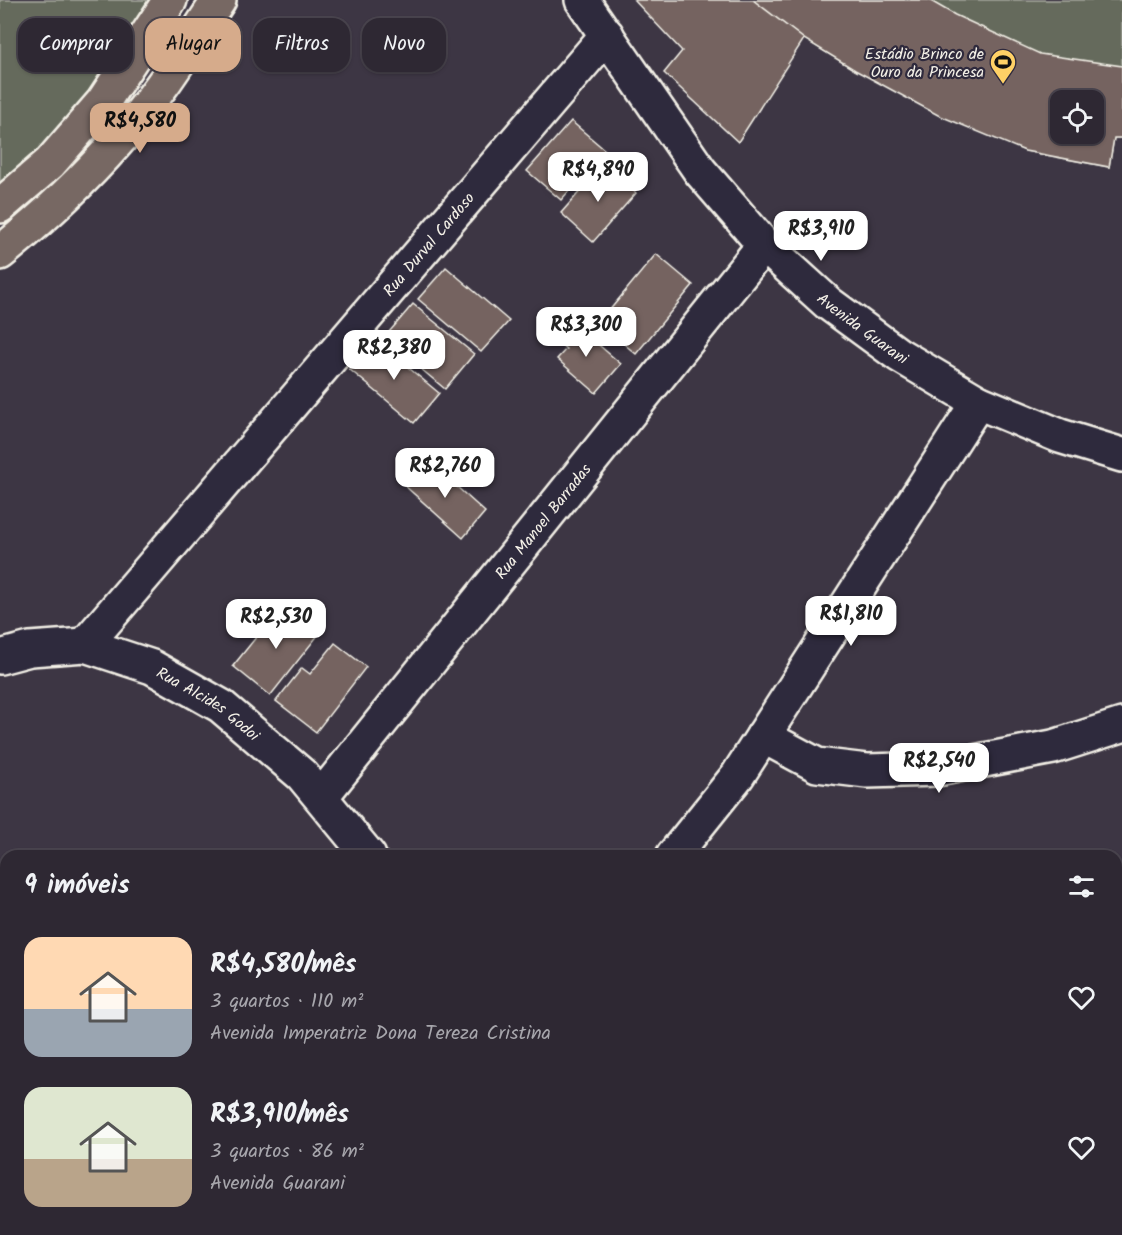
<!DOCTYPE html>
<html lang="pt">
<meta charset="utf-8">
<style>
:root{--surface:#2e2833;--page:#3a343f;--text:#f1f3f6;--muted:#a7a6ac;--line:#49444e;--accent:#d6ab8b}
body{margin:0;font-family:Kalam,sans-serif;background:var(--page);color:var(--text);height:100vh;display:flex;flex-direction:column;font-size:22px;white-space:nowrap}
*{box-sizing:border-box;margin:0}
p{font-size:20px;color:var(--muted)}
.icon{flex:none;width:33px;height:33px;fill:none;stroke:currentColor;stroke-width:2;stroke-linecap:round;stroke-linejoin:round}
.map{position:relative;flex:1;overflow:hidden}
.panel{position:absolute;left:0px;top:850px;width:1122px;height:386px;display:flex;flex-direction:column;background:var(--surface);border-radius:18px 18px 0 0;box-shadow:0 2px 4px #0004,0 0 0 2px var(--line)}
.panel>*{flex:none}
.banner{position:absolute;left:18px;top:18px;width:600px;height:54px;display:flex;gap:12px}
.fabs{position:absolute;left:1050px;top:90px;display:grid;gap:12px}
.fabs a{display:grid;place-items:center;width:54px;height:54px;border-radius:12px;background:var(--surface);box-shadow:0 2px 4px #0004,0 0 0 2px var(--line);font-size:30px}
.price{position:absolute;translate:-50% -51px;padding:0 14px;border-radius:12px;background:#fff;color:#222;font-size:20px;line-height:39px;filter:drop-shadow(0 2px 3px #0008)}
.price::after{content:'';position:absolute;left:50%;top:36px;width:18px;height:14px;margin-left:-9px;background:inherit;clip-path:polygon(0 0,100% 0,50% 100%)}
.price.on{background:var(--accent);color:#111}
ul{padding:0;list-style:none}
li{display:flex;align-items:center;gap:18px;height:150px;padding:0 24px}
li span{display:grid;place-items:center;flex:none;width:168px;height:120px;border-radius:18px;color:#555}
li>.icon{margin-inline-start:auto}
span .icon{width:72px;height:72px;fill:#fffc;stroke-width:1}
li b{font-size:26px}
h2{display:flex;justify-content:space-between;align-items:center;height:72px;padding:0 24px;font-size:26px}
.chip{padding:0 21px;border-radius:18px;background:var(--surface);box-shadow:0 2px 4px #0004,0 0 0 2px var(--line);font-size:21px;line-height:54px}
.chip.on{background:var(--accent);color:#111}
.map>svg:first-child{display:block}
.green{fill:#656a5c;stroke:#acaea2;stroke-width:1.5;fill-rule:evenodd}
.building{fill:#746461;stroke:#f4f1e8;stroke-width:1.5;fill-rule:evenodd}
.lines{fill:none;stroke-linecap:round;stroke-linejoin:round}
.minor-casing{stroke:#f4f1e8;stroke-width:38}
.major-casing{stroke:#f4f1e8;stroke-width:38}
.minor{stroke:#2f2a3d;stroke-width:33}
.major{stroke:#776864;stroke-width:33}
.labels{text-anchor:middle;stroke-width:4.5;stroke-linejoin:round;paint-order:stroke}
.poi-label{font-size:16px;fill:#f4f1e8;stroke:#2f2a3d;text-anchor:end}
.street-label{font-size:16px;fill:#f4f1e8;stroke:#2f2a3d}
</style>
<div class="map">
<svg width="1122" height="1235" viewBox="0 0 1122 1235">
<rect width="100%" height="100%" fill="#3d3644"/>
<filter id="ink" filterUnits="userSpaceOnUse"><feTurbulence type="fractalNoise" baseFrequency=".0167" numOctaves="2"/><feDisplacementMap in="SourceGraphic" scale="12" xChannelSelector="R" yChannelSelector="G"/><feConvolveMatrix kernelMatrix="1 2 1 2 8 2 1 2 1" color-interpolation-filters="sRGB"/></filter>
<g filter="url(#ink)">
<!-- green -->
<path class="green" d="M0,0h153l-71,105 -36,40 -46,43z
M753,0h369v138h-8l-5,29 -84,-16 -170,-81 -51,-31zM1060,100h34v34h-34z"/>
<!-- building -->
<path class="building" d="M634,0h119l51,39 -66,103 -74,-69 18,-22z
M753,0h176l26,15 85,39 82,12v72h-8l-5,29 -84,-16 -87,-36 -83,-45 -51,-31zM1060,100h34v34h-34z
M571,121l34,29 -44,50 -34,-29z
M604,164l32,29 -43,49 -32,-29z
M656,254l37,31 -57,69 -37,-31z
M446,267l63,54 -28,31 -63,-53z
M413,304l61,50 -29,35 -61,-51z
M572,322l49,42 -25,29 -39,-34 9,-10 -10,-9z
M374,339l65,54 -25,30 -65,-54z
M427,460l58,52 -22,26 -59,-53z
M282,605l37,29 -49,62 -37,-30z
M335,643l31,24 -50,65 -40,-31 26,-33 8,6z"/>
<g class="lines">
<!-- minor casing -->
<g class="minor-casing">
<g id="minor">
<path id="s1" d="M582,0l118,171 64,74 64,58 71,52 79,47 82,34 62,19"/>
<path id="s2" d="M85,645l522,-610"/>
<path id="s3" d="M0,657l30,-8 55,-4 67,22 69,39 81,69 67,81"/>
<path d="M763,736l54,29 50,6 70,-2 116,-22 69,-22"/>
<path id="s4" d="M321,797l443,-552"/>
<path d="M673,856l65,-81 240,-373"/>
<path d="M1116,999h6"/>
<path d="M119,1235l11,-5"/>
</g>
</g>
<!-- major casing -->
<g class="major-casing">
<path id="major" d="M0,206l50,-43 53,-61 67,-102
M0,253c42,-34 82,-71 117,-111 39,-43 70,-94 102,-142
M0,1019l6,1
M0,1070l6,3
M244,1230l5,5
M309,1230l5,5"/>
</g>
<!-- minor -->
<use href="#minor" class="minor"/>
<!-- major -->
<use href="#major" class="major"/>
</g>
</g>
<!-- icons -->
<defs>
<g id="stadium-pin" transform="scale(1.35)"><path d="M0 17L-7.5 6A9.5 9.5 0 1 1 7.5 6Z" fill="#ffd166" stroke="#2f2a3d"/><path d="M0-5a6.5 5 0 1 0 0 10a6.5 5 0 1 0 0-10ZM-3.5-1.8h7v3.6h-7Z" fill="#111"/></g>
</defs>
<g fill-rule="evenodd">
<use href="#stadium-pin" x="1003" y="62"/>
</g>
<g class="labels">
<!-- poi labels -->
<g class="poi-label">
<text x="984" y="59">Estádio Brinco de<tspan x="984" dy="18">Ouro da Princesa</tspan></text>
</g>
<!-- street labels -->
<g class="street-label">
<text dy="6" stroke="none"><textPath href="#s2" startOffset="528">Rua Durval Cardoso</textPath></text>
<text dy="6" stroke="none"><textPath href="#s1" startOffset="435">Avenida Guarani</textPath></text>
<text dy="6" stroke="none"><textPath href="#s4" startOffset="354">Rua Manoel Barradas</textPath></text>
<text dy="6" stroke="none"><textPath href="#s3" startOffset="224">Rua Alcides Godoi</textPath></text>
</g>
</g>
</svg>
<div class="fabs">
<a><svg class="icon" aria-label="locate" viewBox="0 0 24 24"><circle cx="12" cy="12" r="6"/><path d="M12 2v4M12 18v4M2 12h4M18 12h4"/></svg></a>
</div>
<b class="price on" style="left:140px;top:154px">R$4,580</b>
<b class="price" style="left:598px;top:203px">R$4,890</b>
<b class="price" style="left:821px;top:262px">R$3,910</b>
<b class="price" style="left:586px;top:358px">R$3,300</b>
<b class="price" style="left:394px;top:381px">R$2,380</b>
<b class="price" style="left:445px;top:499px">R$2,760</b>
<b class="price" style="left:851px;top:647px">R$1,810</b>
<b class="price" style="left:276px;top:650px">R$2,530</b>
<b class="price" style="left:939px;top:794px">R$2,540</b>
<div class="banner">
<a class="chip">Comprar</a>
<a class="chip on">Alugar</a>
<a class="chip">Filtros</a>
<a class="chip">Novo</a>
</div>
<section class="panel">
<h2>9 imóveis<svg class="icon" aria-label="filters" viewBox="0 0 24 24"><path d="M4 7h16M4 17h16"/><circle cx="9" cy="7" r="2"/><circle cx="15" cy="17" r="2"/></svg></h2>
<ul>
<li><span style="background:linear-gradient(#ffd9b3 60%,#9aa5b1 0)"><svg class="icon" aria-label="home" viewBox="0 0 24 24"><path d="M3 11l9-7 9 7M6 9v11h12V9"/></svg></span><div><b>R$4,580/mês</b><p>3 quartos · 110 m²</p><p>Avenida Imperatriz Dona Tereza Cristina</p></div><svg class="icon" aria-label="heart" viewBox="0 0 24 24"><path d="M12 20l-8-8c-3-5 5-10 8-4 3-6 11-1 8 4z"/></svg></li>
<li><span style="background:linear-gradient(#dfe7d0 60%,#b9a48a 0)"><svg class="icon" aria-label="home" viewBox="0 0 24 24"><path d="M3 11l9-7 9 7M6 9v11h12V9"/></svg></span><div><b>R$3,910/mês</b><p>3 quartos · 86 m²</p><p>Avenida Guarani</p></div><svg class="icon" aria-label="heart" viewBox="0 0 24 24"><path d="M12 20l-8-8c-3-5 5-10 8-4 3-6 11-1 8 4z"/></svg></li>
</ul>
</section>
</div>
